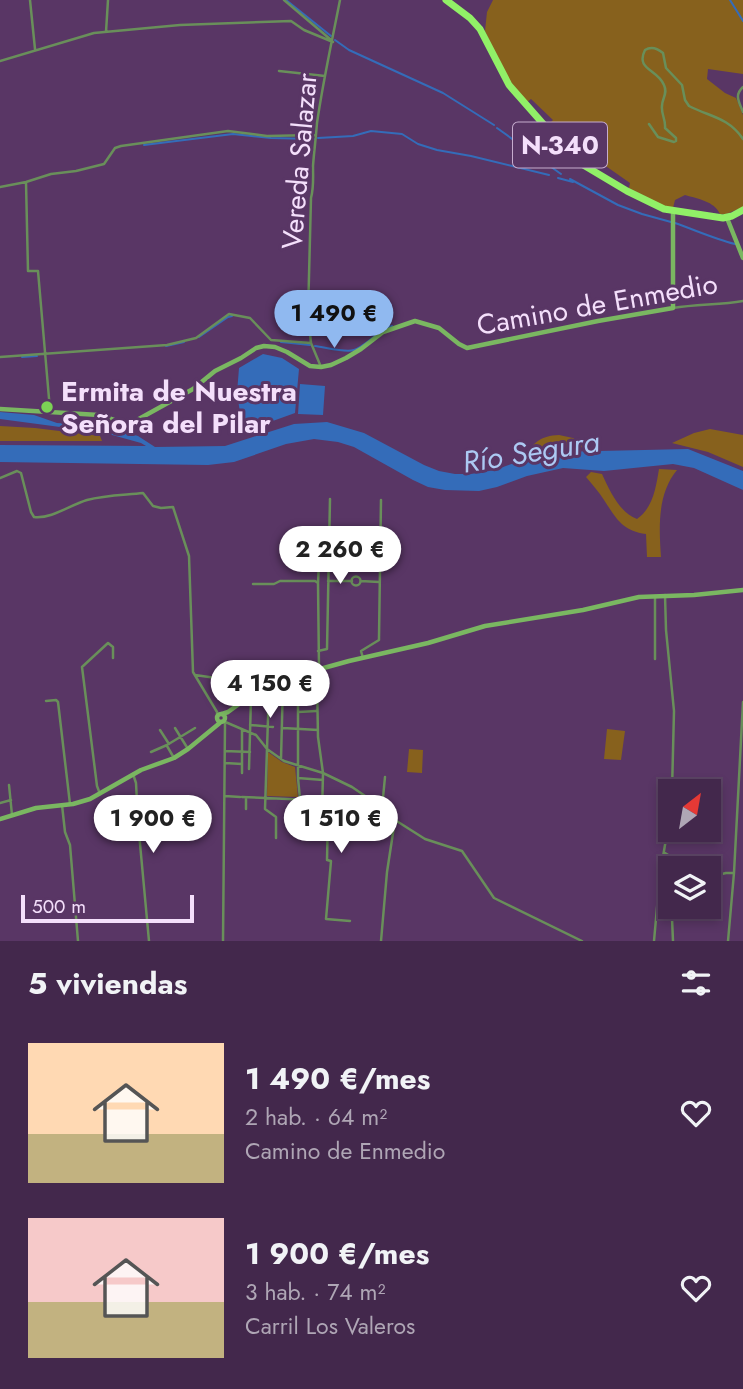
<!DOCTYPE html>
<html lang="es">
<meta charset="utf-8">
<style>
:root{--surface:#43284c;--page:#4d3456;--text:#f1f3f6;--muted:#afa6b5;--line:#5b4464;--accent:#90b9f0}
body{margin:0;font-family:Jost,sans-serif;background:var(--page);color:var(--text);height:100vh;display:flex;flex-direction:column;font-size:26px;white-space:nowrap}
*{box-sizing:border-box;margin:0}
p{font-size:23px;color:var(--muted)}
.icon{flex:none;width:38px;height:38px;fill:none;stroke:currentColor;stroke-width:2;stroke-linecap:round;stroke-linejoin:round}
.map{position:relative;height:941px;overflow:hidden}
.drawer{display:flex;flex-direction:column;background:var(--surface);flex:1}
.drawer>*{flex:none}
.needle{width:46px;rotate:31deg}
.fabs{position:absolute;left:658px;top:779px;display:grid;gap:14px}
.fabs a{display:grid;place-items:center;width:63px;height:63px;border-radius:0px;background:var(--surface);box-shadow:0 4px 10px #0003,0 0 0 2px var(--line);font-size:35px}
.scale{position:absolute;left:21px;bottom:18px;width:173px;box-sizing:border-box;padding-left:7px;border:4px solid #f4dffb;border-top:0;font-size:19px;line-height:24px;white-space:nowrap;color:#f4dffb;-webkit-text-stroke:5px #593665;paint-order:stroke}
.price{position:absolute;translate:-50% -60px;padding:0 16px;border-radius:24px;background:#fff;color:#222;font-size:23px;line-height:46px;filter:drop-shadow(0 2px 4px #0008)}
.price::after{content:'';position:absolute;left:50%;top:42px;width:21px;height:16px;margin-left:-10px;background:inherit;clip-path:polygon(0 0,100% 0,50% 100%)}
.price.selected{background:var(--accent);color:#111}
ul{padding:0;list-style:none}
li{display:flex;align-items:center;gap:21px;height:175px;padding:0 28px}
li span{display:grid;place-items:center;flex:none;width:196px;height:140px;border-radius:0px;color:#555}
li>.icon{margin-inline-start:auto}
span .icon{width:84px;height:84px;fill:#fffc;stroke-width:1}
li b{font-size:30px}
h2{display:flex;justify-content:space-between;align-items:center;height:84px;padding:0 28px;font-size:30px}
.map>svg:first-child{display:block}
.green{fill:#87611d}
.water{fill:#346cb9}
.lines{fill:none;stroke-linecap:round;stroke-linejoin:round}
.stream{stroke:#346cb9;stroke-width:2}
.street{stroke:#698f5a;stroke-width:2.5}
.secondary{stroke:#7ab761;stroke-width:4.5}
.highway{stroke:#91f067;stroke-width:7}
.poi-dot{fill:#7cd155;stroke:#593665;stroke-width:2.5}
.labels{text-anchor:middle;stroke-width:6;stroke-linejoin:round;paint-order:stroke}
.shield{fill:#593665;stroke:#c6acce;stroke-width:2}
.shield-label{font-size:26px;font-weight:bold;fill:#f4dffb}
.street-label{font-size:28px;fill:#f4dffb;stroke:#593665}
.poi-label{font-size:28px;font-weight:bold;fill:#f4dffb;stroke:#593665;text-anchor:start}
.water-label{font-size:30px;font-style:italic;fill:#acc9f3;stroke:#593665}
</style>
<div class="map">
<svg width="743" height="941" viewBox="0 0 743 941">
<rect width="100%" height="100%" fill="#593665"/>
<!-- green -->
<path class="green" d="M493,0h250v74l-35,-5 -1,10 18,14 11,5 7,17v92l-17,7h-6c-6,-13 -22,-15 -35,-19l-10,5 -2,8 -9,-2 -35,-18 1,-5 -40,-28 -7,8 -36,-37 6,-6 -22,-21 -4,3 -21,-26 -21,-45 2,-19z
M0,426l35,2 65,8 2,5h-102z
M710,429l33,6v32l-35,-15 -36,-9 22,-10z
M559,435l14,3 14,9 -42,2 -22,6c13,-13 17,-19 36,-20z
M659,469l18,1c-20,24 -18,58 -16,87h-14l-1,-23c-24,-3 -30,-16 -42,-34 -5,-8 -12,-16 -18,-23l5,-5 11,2c8,17 17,38 35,45 16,-11 19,-32 22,-50z
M607,729l18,2 -4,29 -17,-1z
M409,749l14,1 -1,23 -15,-1z
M268,752l14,10 13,5 3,30 -31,-1z"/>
<!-- water -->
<path class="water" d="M263,354l19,4 17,11 -4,44 -42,15 -12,-9 -4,-26 2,-25z
M300,384l25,2 -2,29 -25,-1z
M0,412l34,3 23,8 47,3 34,10 17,11 70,-1 69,-22 33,-2 37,11 60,32 15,6 16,3h16l24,-4 41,-15 19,-3 133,-3 55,22v19l-49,-22 -21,-4 -69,7 -41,-3 -36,8 -30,11 -18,4 -34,-1 -17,-3 -15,-7 -59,-33 -16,-5 -24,-3 -28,5 -52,18 -26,3 -208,-3v-17l146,1 -5,-3 -36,-10 -105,-14z"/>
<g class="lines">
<!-- stream -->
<path class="stream" d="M286,0l45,36
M730,0l13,21
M335,40l14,10 94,43 51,32
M497,128l64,46
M318,138l35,-2 18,-5 31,3 16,10 19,6 34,6 78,19
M144,145l89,-11 38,4 43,1
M558,178l15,4
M570,179l48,26 24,9 29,8
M675,223c20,7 40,16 60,21
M199,337l29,-20 4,-1
M281,342l29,3
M166,346l18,-4
M315,346c10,1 30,7 39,4 12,-4 23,-19 38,-24
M22,357l15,-1"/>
<!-- street -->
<path class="street" d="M30,0l5,49
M284,0l46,39
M106,32l2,-32
M0,61l94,-28 86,-8 111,-4 13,9 29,12
M279,71l46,5
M743,87c-9,8 -4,15 0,25
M649,124l9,13 16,5 2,-1v-3l-11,-10c1,-8 -4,-14 -3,-22 0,-8 6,-12 2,-21 -6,-16 -29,-15 -19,-35 6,-4 12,-2 18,3l3,15 16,17 3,15 4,6c21,11 39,11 54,33
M26,182l2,89h10l12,139
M0,187l26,-5 25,-8 25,-3 28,-7 11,-16 6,-2 107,-15 39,5 49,-1
M673,308c24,-4 47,-3 70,-7
M0,357l167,-12 29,-7 33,-24 21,4 21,22 40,3
M321,367l-10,-24 -3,-28 3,-117c3,-11 2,-21 2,-32 1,-14 3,-29 4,-43 6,-42 15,-82 23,-123
M0,478l17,-7 4,2 10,39 3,5c18,2 36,-12 53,-17 18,-5 38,-5 56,-7l10,13 8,2 12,-1 16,49 4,116 24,40v5
M329,538l52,1
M351.5 581a4.5 4.5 0 1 1 9 0a4.5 4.5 0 1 1-9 0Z
M328,581h24
M361,581l18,1
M318,583l1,-21
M253,584h21l6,-3h35l3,2 1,85
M665,595l1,35 8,81 -2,80
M655,596v63
M318,651l9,-2 3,-150
M363,658l-2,-7 18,-11v-2l2,-138
M195,675l76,11
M298,677v101l2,21
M315,677l2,5 1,55 5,36 -1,41h6l-1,46 4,1 -5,58 24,2
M269,689l-4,120 11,8v21
M46,701l10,-1 2,2 12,102
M298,712l18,-1
M223,721l33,14 11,14 17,12 39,12 29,14 35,24 8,9 30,19 37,12 32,47 88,43
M250,725l23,2
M175,728l13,21
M283,728l35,2
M242,729v44
M160,730l9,14
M167,746l7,12
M225,751l25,1
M151,752l16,-7 28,-17
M281,759l2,-77
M225,763l17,1
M249,769l2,-71
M133,774l3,9 2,39 11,119
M298,778l25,2
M9,785l3,30
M100,794l-3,-8 -15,-119 26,-24 5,4v11
M225,796l15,1
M242,797l90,4
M0,803l11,-3
M62,805l3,27 5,13 8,96
M382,808l3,-31
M246,809v-11
M665,853l24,15
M660,874l10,4
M709,877l17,-4h8l9,-171
M223,941l2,-217
M381,941l6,-69 8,-52
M654,941l6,-67 10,-58
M673,941l-1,-23 3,-12
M728,941l6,-68"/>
<!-- secondary -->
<path class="secondary" d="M727,218l16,40
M0,409l99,6 18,6 10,2 10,-3 56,-31 22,-18 26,-13 15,-10 8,-2 11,1 12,5 23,14 11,1 10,-2 15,-7 15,-9 22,-17 32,-11 24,7 20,16 8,4 131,-27 75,-13v-96
M312.5 673a4.5 4.5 0 1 1 9 0a4.5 4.5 0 1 1-9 0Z
M320,669l29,-8 79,-18 57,-17 98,-16 56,-13 55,-2 49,-5
M217 718a4 4 0 1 1 8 0a4 4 0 1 1-8 0Z
M222,714l6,-2 18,-13 25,-13 42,-15
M0,819l36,-11 37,-4 17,-5 51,-29 33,-12 14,-9 33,-27"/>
<!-- highway -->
<path class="highway" d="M446,0l24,18 10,11 29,56 66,75 52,31 37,18 59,9 9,-2 11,-6"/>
</g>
<!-- markers -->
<circle class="poi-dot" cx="47" cy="407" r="7"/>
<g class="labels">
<!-- shield labels -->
<rect class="shield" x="513" y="122.5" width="94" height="45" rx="5"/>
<g class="shield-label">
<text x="560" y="154">N-340</text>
</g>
<!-- street labels -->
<g class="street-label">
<text transform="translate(299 161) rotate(-85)" y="10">Vereda Salazar</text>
<text transform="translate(597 304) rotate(-10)" y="10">Camino de Enmedio</text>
</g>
<!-- poi labels -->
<g class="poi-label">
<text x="61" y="401">Ermita de Nuestra<tspan x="61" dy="32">Señora del Pilar</tspan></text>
</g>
<!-- water labels -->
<g class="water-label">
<text transform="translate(531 452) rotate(-9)" y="10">Río Segura</text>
</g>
</g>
</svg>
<div class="fabs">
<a><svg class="needle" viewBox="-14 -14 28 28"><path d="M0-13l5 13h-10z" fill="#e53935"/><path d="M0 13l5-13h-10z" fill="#afa6b5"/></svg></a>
<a><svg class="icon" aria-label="layers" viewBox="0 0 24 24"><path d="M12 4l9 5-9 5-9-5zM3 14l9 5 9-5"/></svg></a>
</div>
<div class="scale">500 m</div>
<b class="price selected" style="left:334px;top:350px">1 490 €</b>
<b class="price" style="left:340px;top:586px">2 260 €</b>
<b class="price" style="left:270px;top:720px">4 150 €</b>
<b class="price" style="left:153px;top:855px">1 900 €</b>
<b class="price" style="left:341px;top:855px">1 510 €</b>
</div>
<section class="drawer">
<h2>5 viviendas<svg class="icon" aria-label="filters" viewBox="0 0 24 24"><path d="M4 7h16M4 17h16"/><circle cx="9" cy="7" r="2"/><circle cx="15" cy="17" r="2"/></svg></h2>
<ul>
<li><span style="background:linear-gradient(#ffd9b3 65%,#c2b280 0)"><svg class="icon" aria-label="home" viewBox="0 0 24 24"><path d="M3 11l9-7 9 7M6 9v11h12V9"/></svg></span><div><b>1 490 €/mes</b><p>2 hab. · 64 m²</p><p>Camino de Enmedio</p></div><svg class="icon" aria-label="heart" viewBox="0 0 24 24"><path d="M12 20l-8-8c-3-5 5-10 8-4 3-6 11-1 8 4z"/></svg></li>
<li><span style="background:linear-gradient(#f6c9c9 60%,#c2b280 0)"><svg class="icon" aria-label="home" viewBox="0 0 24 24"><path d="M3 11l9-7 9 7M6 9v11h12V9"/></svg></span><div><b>1 900 €/mes</b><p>3 hab. · 74 m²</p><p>Carril Los Valeros</p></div><svg class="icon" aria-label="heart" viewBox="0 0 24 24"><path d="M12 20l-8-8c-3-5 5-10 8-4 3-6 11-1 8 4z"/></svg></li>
</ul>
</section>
